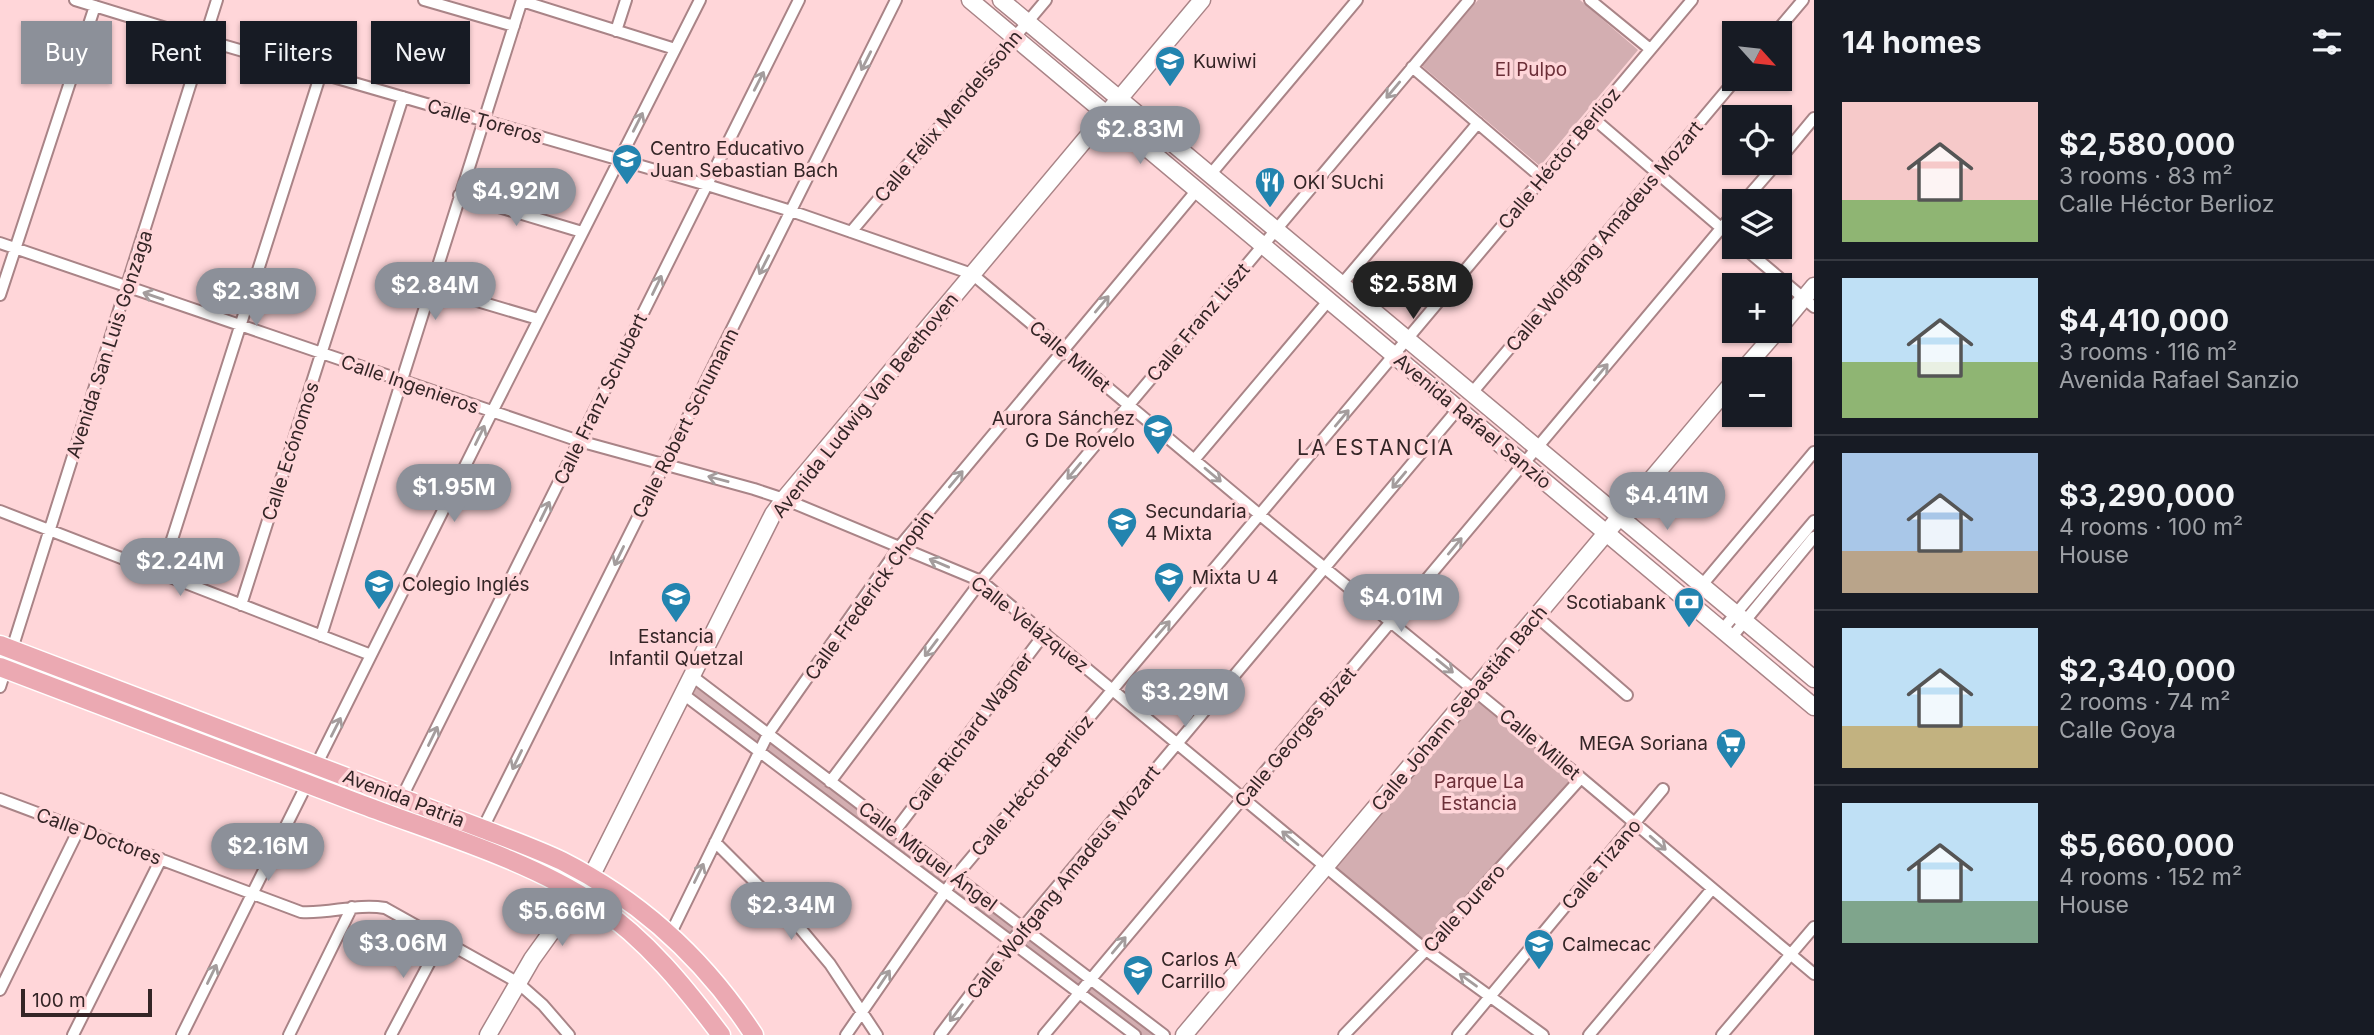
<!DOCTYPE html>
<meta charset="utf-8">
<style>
:root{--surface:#171b24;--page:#242831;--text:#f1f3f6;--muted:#9ea1a6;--line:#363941;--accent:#8c9099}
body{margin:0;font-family:Inter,sans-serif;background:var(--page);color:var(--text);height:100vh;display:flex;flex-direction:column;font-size:26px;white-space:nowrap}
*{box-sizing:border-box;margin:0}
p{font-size:23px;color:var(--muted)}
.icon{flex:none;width:38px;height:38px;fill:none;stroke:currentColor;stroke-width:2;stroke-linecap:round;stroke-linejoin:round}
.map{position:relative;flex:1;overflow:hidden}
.panel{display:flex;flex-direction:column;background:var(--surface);width:560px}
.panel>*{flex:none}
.hud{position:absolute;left:21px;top:21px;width:665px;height:63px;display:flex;gap:14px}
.needle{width:46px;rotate:117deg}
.fabs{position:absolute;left:1722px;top:21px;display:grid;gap:14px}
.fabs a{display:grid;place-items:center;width:70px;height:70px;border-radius:0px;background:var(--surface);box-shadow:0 2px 5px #0004;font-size:35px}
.scale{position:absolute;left:21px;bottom:18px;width:131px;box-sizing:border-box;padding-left:7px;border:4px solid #342526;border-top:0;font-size:19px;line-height:24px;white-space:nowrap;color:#342526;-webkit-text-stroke:5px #ffd6d9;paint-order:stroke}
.price{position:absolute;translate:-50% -60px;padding:0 16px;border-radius:24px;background:var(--accent);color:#fff;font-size:23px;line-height:46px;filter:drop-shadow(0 2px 4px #0008)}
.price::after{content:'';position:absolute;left:50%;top:42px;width:21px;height:16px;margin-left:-10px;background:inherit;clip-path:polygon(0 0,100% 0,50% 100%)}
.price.active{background:#222;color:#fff}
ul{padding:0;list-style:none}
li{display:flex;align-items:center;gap:21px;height:175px;padding:0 28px}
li+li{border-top:2px solid var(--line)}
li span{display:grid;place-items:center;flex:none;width:196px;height:140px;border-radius:0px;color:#555}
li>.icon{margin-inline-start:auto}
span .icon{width:84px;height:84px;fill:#fffc;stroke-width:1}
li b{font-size:30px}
h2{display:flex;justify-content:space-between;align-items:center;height:84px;padding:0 28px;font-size:30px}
.tag{padding:0 24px;border-radius:0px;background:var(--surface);box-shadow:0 2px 5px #0004;font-size:24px;line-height:63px}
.tag.active{background:var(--accent);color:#fff}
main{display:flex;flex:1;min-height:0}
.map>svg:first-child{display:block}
.green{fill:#d3aeb1}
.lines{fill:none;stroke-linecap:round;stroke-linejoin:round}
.street-casing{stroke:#a98487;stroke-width:14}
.secondary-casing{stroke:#a98487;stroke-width:19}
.primary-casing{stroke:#fff;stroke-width:21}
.street{stroke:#fff;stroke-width:10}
.secondary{stroke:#fff;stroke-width:16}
.primary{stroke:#eba9b2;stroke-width:18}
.oneway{stroke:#a49d9d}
.labels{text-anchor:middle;stroke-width:7;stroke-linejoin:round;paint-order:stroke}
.poi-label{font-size:19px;fill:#342526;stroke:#ffd6d9;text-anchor:start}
.park-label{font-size:19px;fill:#6c2f38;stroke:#ffd6d9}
.street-label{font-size:19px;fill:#342526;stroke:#ffd6d9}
.neighbourhood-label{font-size:21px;letter-spacing:2px;fill:#342526;stroke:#ffd6d9}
</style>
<main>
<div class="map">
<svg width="1814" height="1035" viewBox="0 0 1814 1035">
<rect width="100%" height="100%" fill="#ffd6d9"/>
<!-- green -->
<path class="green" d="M1478,0h102l58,50 -98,116 -118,-100z
M694,686l67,50 -5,8 -66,-49z
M1476,699l96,81 -146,162 -90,-74z
M770,742l179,134 -5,9 -177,-136z
M958,884l56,45 -4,5 -57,-44z
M1024,935l62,46 -6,8 -62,-46z
M1092,987l64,48h-14l-55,-40z"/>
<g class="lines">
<!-- street casing -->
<g class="street-casing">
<path id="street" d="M75,0l130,40 502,145 84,26 181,63 288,241 314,257 240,202
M424,0l90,26
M1590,0l60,49
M522,1l153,48
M616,31l10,-31
M1775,33l28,-33
M1412,67l130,111
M1593,118l141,121
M1780,159l34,-41
M1210,175l147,-175
M459,195l123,37
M1744,201l33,-38
M851,232l195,-232
M0,243l579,198 175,48 30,10 197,82 445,369 117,85
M1743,247l71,60
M1341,285l137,-162
M430,287l108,32
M0,295l95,-289
M1471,394l265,-315
M1194,460l135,-160
M0,511l371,144
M161,574l160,-501
M1702,585l112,-133
M241,605l162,-508
M1536,616l91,79
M1722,630l92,-109
M321,636l201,-636
M1731,638l83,-101
M692,676l472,359
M0,687l217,-687
M683,694l452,341
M830,782l151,-201 488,-581
M402,797l397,-797
M0,799l301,113c28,2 56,-9 84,-4l132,74 26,23 26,30
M895,831l150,-198
M480,834l416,-834
M715,842l79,79 36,43 47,71
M670,935l98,-201 132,-188 297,-356
M0,990l79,-161
M73,1035l88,-176
M182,1035l310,-623 208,-412
M289,1035l63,-128
M391,1035l51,-96
M846,1035l110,-159 736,-876
M940,1035l63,-84 455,-542
M1044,1035l690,-822
M1344,1035l82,-85 155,-172
M1458,1035l205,-246
M1589,1035l123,-146
M1722,1035l92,-108"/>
</g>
<!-- secondary casing -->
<g class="secondary-casing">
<path id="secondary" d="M970,0l844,707
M1001,0l813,679
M1780,327l34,-41
M1744,369l33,-38
M488,1035l44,-76 59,-82 182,-363 11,-15 418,-499
M1184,1035l550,-654"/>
</g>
<!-- primary casing -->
<g class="primary-casing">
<path id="primary" d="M0,645l483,184c26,10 54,20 79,32 79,40 144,100 192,174
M0,667c121,46 242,92 363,138 74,28 168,56 233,100 51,35 89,82 125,130"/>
</g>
<!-- street -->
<use href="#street" class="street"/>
<!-- secondary -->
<use href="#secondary" class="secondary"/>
<!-- primary -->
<use href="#primary" class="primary"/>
</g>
<!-- one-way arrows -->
<defs><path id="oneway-shaft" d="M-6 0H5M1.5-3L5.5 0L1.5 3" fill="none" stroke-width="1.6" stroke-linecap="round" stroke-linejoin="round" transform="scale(1.75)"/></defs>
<g class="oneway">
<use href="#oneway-shaft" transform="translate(866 61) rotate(117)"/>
<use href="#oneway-shaft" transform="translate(759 81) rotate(-63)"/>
<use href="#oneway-shaft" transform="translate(1393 90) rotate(130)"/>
<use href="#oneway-shaft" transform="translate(638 122) rotate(-63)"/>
<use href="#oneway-shaft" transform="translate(764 265) rotate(117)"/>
<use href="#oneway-shaft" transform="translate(657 285) rotate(-64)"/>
<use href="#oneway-shaft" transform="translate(153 296) rotate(-161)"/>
<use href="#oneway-shaft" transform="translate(1102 304) rotate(-50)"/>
<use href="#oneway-shaft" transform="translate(1601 372) rotate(-50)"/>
<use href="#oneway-shaft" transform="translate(1342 418) rotate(-50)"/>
<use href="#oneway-shaft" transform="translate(480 435) rotate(-64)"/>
<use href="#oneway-shaft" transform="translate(1074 471) rotate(130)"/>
<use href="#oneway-shaft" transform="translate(1213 475) rotate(40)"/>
<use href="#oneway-shaft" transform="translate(718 479) rotate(-165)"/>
<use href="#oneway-shaft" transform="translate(956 479) rotate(-50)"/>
<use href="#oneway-shaft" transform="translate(1399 480) rotate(130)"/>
<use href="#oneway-shaft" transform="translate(545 511) rotate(-64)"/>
<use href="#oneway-shaft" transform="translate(1455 546) rotate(-50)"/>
<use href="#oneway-shaft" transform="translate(619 556) rotate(116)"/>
<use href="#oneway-shaft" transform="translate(939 563) rotate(-157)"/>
<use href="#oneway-shaft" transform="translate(1163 629) rotate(-49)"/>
<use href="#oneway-shaft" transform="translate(931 648) rotate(127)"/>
<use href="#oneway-shaft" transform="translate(1445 666) rotate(39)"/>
<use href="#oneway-shaft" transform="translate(336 727) rotate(-63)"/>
<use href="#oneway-shaft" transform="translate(433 736) rotate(-64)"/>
<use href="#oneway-shaft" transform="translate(517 760) rotate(116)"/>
<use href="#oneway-shaft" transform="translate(1290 838) rotate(-140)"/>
<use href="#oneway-shaft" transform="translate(1658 843) rotate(41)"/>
<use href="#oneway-shaft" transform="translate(699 873) rotate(-64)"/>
<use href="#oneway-shaft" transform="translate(1119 945) rotate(-50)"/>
<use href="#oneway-shaft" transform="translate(212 974) rotate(-64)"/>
<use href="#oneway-shaft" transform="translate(884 979) rotate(-56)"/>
<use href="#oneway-shaft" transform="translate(1468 980) rotate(-144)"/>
<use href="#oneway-shaft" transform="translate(956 1013) rotate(127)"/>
</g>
<!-- icons -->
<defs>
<g id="school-pin" transform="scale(1.575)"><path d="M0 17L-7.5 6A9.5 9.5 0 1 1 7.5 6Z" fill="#2384af" stroke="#ffd6d9"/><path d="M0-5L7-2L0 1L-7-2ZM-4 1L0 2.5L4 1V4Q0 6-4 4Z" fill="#fff"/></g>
<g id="restaurant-pin" transform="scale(1.575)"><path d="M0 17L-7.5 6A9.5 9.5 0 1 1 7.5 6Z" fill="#2384af" stroke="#ffd6d9"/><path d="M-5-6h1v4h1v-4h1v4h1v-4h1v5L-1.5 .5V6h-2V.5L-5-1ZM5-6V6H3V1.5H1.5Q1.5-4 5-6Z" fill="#fff"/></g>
<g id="bank-pin" transform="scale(1.575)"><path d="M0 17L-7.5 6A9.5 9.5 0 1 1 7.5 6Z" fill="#2384af" stroke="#ffd6d9"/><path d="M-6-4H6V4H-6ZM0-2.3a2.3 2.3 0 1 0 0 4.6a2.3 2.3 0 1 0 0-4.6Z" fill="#fff"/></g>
<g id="supermarket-pin" transform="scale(1.575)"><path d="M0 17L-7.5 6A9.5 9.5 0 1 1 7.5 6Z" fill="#2384af" stroke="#ffd6d9"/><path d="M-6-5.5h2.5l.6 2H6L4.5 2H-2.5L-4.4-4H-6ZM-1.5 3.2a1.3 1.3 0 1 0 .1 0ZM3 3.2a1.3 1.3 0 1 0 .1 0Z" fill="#fff"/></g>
</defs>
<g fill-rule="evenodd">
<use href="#school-pin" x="1170" y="61"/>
<use href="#school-pin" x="627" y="159"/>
<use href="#restaurant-pin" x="1270" y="182"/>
<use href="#school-pin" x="1158" y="429"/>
<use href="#school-pin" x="1122" y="522"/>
<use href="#school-pin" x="1169" y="577"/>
<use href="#school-pin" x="379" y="584"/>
<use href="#school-pin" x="676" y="597"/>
<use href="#bank-pin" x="1689" y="602"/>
<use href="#supermarket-pin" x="1731" y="743"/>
<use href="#school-pin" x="1539" y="944"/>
<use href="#school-pin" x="1138" y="970"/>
</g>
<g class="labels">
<!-- poi labels -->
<g class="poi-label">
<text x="1193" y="68">Kuwiwi</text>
<text x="650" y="155">Centro Educativo<tspan x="650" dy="22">Juan Sebastian Bach</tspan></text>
<text x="1293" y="189">OKI SUchi</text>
<text x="1135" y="425" text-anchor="end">Aurora Sánchez<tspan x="1135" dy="22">G De Rovelo</tspan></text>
<text x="1145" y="518">Secundaria<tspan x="1145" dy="22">4 Mixta</tspan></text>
<text x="1192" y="584">Mixta U 4</text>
<text x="402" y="591">Colegio Inglés</text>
<text x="1666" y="609" text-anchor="end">Scotiabank</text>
<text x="676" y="643" text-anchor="middle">Estancia<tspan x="676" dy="22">Infantil Quetzal</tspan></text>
<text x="1708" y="750" text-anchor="end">MEGA Soriana</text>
<text x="1562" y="951">Calmecac</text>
<text x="1161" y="966">Carlos A<tspan x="1161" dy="22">Carrillo</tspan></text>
</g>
<!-- park labels -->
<g class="park-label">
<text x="1531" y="76">El Pulpo</text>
<text x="1479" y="788">Parque La<tspan x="1479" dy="22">Estancia</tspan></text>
</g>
<!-- street labels -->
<g class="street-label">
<text transform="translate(948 116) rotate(-50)" y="7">Calle Félix Mendelssohn</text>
<text transform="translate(485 121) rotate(16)" y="7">Calle Toreros</text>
<text transform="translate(1559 158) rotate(-50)" y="7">Calle Héctor Berlioz</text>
<text transform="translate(1604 236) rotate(-50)" y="7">Calle Wolfgang Amadeus Mozart</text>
<text transform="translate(1198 322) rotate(-50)" y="7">Calle Franz Liszt</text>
<text transform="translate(109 344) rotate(-72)" y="7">Avenida San Luis Gonzaga</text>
<text transform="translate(1070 356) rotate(40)" y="7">Calle Millet</text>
<text transform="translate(410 384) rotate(19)" y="7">Calle Ingenieros</text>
<text transform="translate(600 399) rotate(-64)" y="7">Calle Franz Schubert</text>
<text transform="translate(865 405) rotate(-51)" y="7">Avenida Ludwig Van Beethoven</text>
<text transform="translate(1473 421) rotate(40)" y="7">Avenida Rafael Sanzio</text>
<text transform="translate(685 423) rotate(-63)" y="7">Calle Robert Schumann</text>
<text transform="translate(290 451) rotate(-72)" y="7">Calle Ecónomos</text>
<text transform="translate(869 595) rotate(-54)" y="7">Calle Frederick Chopin</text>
<text transform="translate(1030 624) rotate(38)" y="7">Calle Velázquez</text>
<text transform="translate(1459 708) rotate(-50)" y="7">Calle Johann Sebastián Bach</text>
<text transform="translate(970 732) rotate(-53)" y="7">Calle Richard Wagner</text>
<text transform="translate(1295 737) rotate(-50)" y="7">Calle Georges Bizet</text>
<text transform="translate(1540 744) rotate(40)" y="7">Calle Millet</text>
<text transform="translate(1032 785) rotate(-50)" y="7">Calle Héctor Berlioz</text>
<text transform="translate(404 798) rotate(21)" y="7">Avenida Patria</text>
<text transform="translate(99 836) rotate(20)" y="7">Calle Doctores</text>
<text transform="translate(928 856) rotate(37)" y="7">Calle Miguel Ángel</text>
<text transform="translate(1601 864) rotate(-50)" y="7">Calle Tizano</text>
<text transform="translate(1063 882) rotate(-51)" y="7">Calle Wolfgang Amadeus Mozart</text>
<text transform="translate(1464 908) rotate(-48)" y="7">Calle Durero</text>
</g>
<!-- neighbourhood labels -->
<g class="neighbourhood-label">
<text x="1376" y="455">LA ESTANCIA</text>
</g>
</g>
</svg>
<div class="fabs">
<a><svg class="needle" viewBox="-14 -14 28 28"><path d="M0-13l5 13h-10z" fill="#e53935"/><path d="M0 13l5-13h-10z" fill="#9ea1a6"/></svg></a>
<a><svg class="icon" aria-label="locate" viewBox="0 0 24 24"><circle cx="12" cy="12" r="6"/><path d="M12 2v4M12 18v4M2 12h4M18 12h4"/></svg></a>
<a><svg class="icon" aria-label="layers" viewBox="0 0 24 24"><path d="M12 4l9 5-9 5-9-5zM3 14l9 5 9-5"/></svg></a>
<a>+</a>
<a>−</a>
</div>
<div class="scale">100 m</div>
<b class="price" style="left:1140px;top:166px">$2.83M</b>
<b class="price" style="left:516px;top:228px">$4.92M</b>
<b class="price active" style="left:1413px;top:321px">$2.58M</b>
<b class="price" style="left:435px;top:322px">$2.84M</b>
<b class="price" style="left:256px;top:328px">$2.38M</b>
<b class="price" style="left:454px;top:524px">$1.95M</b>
<b class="price" style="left:1667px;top:532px">$4.41M</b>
<b class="price" style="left:180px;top:598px">$2.24M</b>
<b class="price" style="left:1401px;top:634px">$4.01M</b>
<b class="price" style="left:1185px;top:729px">$3.29M</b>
<b class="price" style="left:268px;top:883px">$2.16M</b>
<b class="price" style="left:791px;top:942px">$2.34M</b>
<b class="price" style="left:562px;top:948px">$5.66M</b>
<b class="price" style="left:403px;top:980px">$3.06M</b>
<div class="hud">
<a class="tag active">Buy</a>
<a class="tag">Rent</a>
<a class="tag">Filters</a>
<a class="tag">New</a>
</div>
</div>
<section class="panel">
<h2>14 homes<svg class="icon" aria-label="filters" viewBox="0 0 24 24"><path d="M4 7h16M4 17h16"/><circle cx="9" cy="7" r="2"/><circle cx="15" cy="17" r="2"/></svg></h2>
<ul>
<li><span style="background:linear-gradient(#f6c9c9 70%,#8fb573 0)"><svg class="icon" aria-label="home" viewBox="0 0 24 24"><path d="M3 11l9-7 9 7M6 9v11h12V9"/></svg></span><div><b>$2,580,000</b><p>3 rooms · 83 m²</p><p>Calle Héctor Berlioz</p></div></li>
<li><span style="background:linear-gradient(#bfe0f5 60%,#8fb573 0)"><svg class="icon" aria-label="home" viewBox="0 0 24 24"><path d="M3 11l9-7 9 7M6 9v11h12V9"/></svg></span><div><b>$4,410,000</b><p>3 rooms · 116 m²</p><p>Avenida Rafael Sanzio</p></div></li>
<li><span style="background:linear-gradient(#a9c7e8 70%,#b9a48a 0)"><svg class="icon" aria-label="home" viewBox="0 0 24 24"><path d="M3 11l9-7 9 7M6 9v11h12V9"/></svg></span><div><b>$3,290,000</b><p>4 rooms · 100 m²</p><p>House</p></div></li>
<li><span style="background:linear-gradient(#bfe0f5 70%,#c2b280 0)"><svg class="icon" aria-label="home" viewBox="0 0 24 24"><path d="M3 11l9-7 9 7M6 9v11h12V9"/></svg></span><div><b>$2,340,000</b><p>2 rooms · 74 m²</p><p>Calle Goya</p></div></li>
<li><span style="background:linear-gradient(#bfe0f5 70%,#7fa58c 0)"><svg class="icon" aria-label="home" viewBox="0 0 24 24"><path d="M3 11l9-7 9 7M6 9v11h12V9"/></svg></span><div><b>$5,660,000</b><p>4 rooms · 152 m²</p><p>House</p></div></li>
</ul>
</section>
</main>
